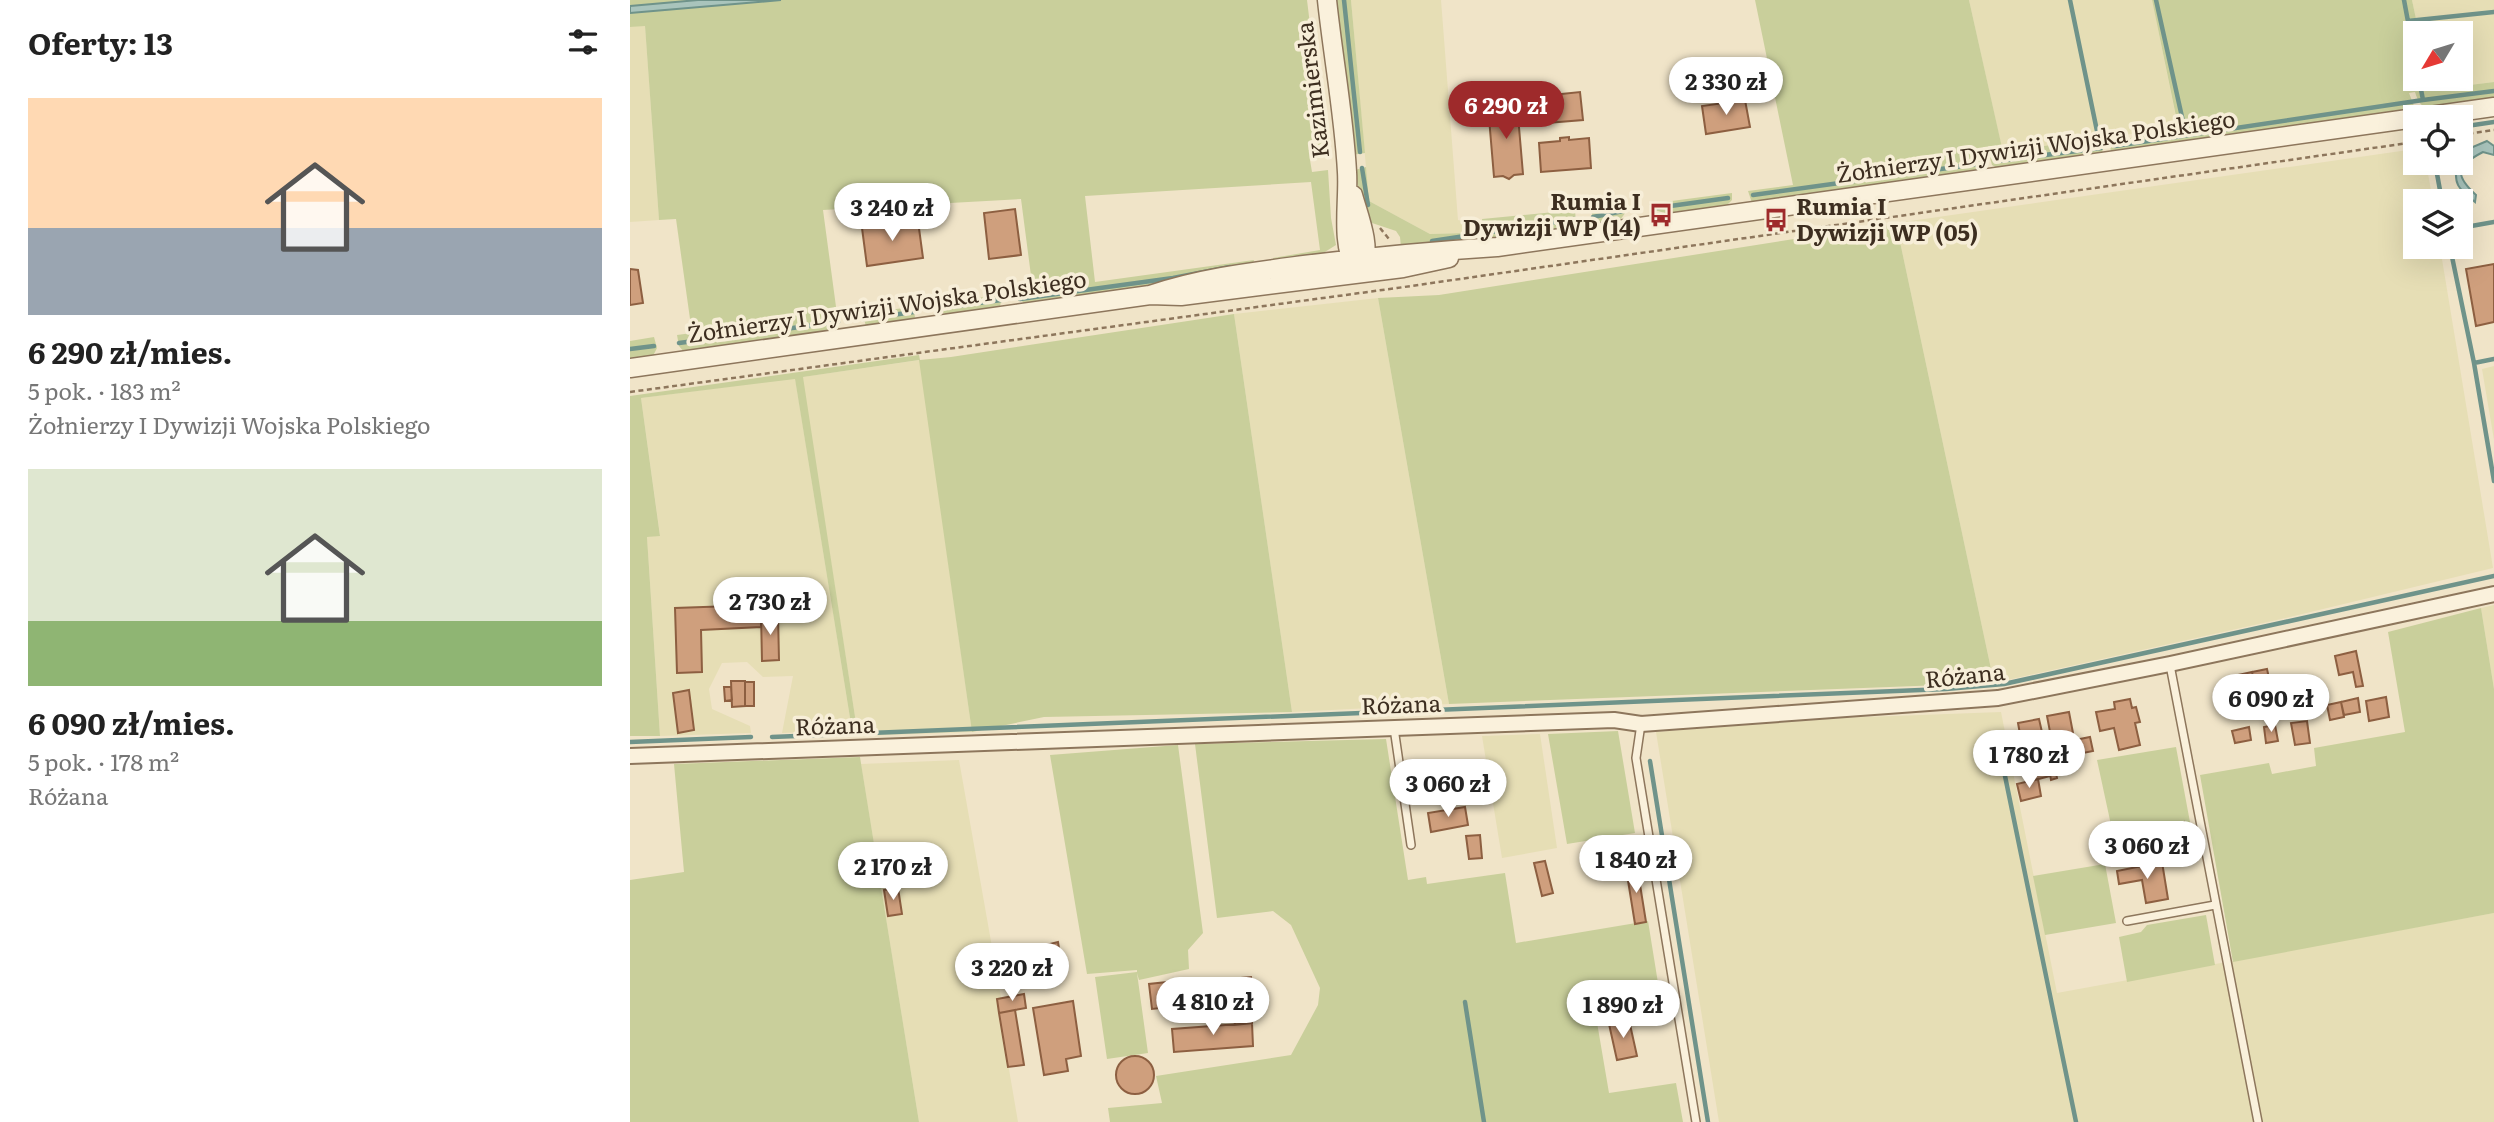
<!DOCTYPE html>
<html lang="pl">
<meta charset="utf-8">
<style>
:root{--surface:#fff;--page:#f2f2f2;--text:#222;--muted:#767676;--accent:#9e2a2b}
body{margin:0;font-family:Literata,serif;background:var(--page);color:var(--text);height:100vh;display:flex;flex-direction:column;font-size:26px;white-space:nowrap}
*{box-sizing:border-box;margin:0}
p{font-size:23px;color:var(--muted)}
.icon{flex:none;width:38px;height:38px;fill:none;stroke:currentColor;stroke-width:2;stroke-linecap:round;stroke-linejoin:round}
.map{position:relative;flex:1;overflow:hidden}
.drawer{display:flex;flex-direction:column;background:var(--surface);width:630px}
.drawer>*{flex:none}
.needle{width:46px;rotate:232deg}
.buttons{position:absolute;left:1773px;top:21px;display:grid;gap:14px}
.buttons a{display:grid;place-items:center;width:70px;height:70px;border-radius:0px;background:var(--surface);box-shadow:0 7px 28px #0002;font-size:35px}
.price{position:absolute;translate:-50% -60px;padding:0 16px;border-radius:24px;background:#fff;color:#222;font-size:23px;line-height:46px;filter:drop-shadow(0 2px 4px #0008)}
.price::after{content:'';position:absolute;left:50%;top:42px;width:21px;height:16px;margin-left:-10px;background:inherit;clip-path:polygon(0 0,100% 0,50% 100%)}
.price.current{background:var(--accent);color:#fff}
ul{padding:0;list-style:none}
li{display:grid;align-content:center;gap:14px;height:371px;padding:0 28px}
li span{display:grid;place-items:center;height:217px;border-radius:0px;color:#555}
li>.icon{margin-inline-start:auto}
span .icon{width:126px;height:126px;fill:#fffc;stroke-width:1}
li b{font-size:30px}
h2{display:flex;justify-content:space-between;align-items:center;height:84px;padding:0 28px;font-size:30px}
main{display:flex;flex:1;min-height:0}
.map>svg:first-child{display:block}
.farmland{fill:#e6deb5}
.green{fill:#c9cf9b}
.water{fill:#a9c4bc;stroke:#6f938a;stroke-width:2}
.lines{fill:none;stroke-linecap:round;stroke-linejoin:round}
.stream{stroke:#6f938a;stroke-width:4.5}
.building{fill:#cf9f7d;stroke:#8d5f41;stroke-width:2}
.service-casing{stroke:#8d765c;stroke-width:10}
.minor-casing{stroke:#8d765c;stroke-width:18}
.tertiary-casing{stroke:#8d765c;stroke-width:21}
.path{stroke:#8d765c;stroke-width:2.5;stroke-dasharray:5 3.5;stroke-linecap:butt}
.service{stroke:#faf1dc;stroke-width:7}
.minor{stroke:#faf1dc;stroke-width:14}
.tertiary{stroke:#faf1dc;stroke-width:18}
.labels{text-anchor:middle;stroke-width:7;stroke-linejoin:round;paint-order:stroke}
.street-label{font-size:23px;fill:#3d2e20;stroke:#f7eed8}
.poi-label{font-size:23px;font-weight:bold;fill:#3d2e20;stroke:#f7eed8;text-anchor:end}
</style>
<main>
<section class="drawer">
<h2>Oferty: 13<svg class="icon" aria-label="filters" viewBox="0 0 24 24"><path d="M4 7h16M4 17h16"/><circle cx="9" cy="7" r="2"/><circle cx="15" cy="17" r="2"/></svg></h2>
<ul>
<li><span style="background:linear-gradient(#ffd9b3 60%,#9aa5b1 0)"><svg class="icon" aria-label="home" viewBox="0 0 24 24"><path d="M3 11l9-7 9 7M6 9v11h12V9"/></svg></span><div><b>6 290 zł/mies.</b><p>5 pok. · 183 m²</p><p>Żołnierzy I Dywizji Wojska Polskiego</p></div></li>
<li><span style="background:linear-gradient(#dfe7d0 70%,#8fb573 0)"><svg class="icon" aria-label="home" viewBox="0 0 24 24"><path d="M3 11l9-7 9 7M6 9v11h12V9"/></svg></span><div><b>6 090 zł/mies.</b><p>5 pok. · 178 m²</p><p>Różana</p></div></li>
</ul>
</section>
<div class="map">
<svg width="1864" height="1122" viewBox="0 0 1864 1122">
<rect width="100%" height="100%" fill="#f0e4c8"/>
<!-- farmland -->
<path class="farmland" d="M721,0h90l17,220 4,1 3,12 -35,1 -61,-33z
M1339,0h183l26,127 -175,26z
M1782,0h82v82l-65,8 -2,-11h33v-46h-41z
M15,25l14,195 -29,2v-195z
M1785,149v14h11l7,38h-18v46h25l53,321 -203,49 -296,66 -98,-460z
M748,298l71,406 -157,8 -58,-398z
M290,360l52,372 -114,4 -56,-359z
M1864,366v74l-12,-71z
M165,378l57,352 -70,3 11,-57 -30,1 -16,-15 -25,1 -13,26 3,20 38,17 1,7 -91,3 -13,-199 13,-2 -19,-137z
M1864,605v84l-13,-81z
M1371,712l56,281 437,-80v209h-775l-63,-390 184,-14z
M910,734l17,114 -55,10 -20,-122z
M329,760l42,238 -4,1 21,123h-99l-58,-358z"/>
<!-- green -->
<path class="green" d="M0,0h68l-68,6z
M147,0h530l19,157 -16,3 2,12 16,-2 3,48 5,27 -16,10 -47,6v-3l47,-8 -9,-68 -226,14 10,86 159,-22 -1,4 -108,24 -121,16 -7,-11 16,-2 -12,-92 -198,11 16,119 -7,3 -148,20 -5,-6 -2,-11 15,-2 -16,-114 -17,1 -14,-194 -15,1v-14z
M704,0h17l14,153 -13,2z
M1125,0h214l34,152 98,-14 2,16 -104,15 -7,-4 -3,-11 -7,1 -1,16 -229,32 -4,-12 45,-6z
M1522,0h260l7,33h-4v46h12l2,11 65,-8v18l-63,9c-10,-2 -13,-7 -16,-17l-6,1 5,13 -1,6 -302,42 -1,-13 54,-8 -1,-4 15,-3z
M736,167l3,34 61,33 35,-1 1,5 -5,4 -60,5 -1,-10 -4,-6 -27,-9 -14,-46v-6z
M1102,193v7l-6,6c-18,3 -67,16 -77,-2z
M990,204l5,4 1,4 -6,8 -21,4 -6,-3 -2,-13z
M945,210l1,13 -3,5 -78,11 -11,-3 -2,-17z
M1266,223l98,460 -545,21 -71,-406 61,-3z
M372,295l-2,12 -53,8 -5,-3 -1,-10z
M283,307l2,10 -2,3 -47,6 -4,-13z
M604,314l58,398 -248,5 -72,15 -53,-372 -116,17 55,359 -6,-6 -57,-351 -154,19 19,138 -13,1 13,199h-30v-340l289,-41 1,5 31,-3z
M24,337l3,11 -4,8 -23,4v-19z
M1851,608l13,81v224l-261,49 -33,-187 69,-12 3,11 44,-8 -2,-18 91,-16 -17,-100z
M988,731l17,102 -68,11 -19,-110z
M756,739l22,141 18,-3 1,7 78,-11 11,70 132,-22 10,62 -66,10 17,100 67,-10 7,39h-573l-2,-14 54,-5 -6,-27 135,-21 27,-50 2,-17 -29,-63 -18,-14 -56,7 -22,-174z
M548,745l25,188 -15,17 1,19 -50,11 -2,-7 11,80 -41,6 -12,-82 42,-5v-2l-50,4 -37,-219z
M1546,747l19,102 -76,13 -22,-102z
M230,757l59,365h-289v-242l54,-8 -10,-108z
M1475,864l11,59 -71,12 -12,-59z
M1576,915l9,50 -88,17 -8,-45 22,-5 6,-7z"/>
<!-- water -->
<path class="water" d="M68,0h83l-151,13v-7z
M1857,141l7,5v9l-11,-3c-27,14 -29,23 -7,43l-1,7c-16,-13 -22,-17 -18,-39h3l1,-6 7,-8z"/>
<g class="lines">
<!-- stream -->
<path class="stream" d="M714,0l16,152
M1440,0l27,131
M1526,0l30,135
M1774,0l11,59
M1778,21l86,-9
M1789,79l4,21 71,-9
M1830,127l34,-5
M1485,146l308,-46
M1367,161l104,-13
M1805,163l7,38
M732,168l6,37
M1123,195l224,-31
M1026,208l72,-10
M963,217l30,-6
M1830,228l34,-6
M855,233l90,-14
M802,241l33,-5
M1820,247l24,116 20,118
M390,299l153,-21 57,-11
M312,308l59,-8
M233,319l51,-7
M49,343l159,-21
M0,349l24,-3
M1844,363l20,-4
M142,737l1174,-48 58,-5 490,-108
M1367,737l79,385
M0,742l121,-5
M1020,761l58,361
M835,1002l19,120"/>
</g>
<!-- building -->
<path class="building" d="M950,92l3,28 -48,4 -2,-27z
M1115,100l5,27 -44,7 -4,-28z
M887,104l6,70 -9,1 -5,4 -6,-3 -9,1 -6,-71z
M939,137v3l20,-2 2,30 -50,4 -2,-29 21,-2v-3z
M385,209l6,46 -32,4 -5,-46z
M288,221l5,37 -56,8 -5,-38z
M1864,264v58l-18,4 -10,-57z
M0,269l8,1 5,33 -13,2z
M131,605v22l-60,3 1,42 -25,1 -2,-65z
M131,614h17l1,46 -17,1z
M1726,651l7,35 -7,1 -3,-15 -14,3 -4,-19z
M1637,669l5,23 -15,3 -5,-23z
M1622,672l5,23 -15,3 -4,-23z
M101,681h14v25l-13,1z
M115,682h9v24h-9z
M94,687h7l1,13 -7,1z
M59,690l5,40 -16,3 -5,-40z
M1756,697l3,20 -20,4 -3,-20z
M1728,698l2,14 -16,3 -3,-13z
M1500,699l2,9 4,-1 4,15 -5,1 5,22 -21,5 -5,-22 -14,3 -4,-19 19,-3 -1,-7z
M1711,702l3,15 -14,3 -3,-15z
M1439,712l4,21 -22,4 -4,-21z
M1409,719l5,22 -22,4 -4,-22z
M1677,721l3,22 -15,2 -4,-22z
M1645,725l3,16 -12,2 -2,-16z
M1619,727l2,13 -16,3 -3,-12z
M1460,737l3,14 -40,8 4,19 -6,2 -6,-34z
M1414,741l6,35 -15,4 -7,-36z
M843,767l2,17 -16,2 -2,-17z
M1408,779l3,17 -20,5 -4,-17z
M845,784l3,17 -16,2 -3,-17z
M835,807l3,18 -37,7 -3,-19z
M1554,822l2,8 -17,2 -1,-7z
M1556,830l1,7 -17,3 -1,-8z
M850,835l2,23 -13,1 -3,-23z
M915,861l8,32 -11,3 -8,-33z
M1532,862l6,37 -22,4 -4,-23 -23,4 -2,-13z
M1007,866l9,56 -11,2 -9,-56z
M268,888l4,26 -14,2 -4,-26z
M428,942l5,32 -24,5 -5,-31z
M404,949l5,30 -10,1 -5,-29z
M621,977l2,22 -21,2 -2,-22z
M546,981l2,25 -26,3 -3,-25z
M394,994l2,14 -27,5 -2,-14z
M443,1001l8,55 -15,3 2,12 -24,4 -11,-67z
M385,1010l9,55 -16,2 -9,-54z
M621,1013l1,10 -17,2 -1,-11z
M999,1020l8,36 -20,4 -8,-36z
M622,1023l1,23 -79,6 -2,-23z
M486 1075a19 19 0 1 1 38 0a19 19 0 1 1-38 0Z"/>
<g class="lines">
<!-- service casing -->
<g class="service-casing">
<path id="service" d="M1540,665l88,457
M1011,724l-5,34 60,364
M764,728l17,117
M1497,921l88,-16"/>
</g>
<!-- minor casing -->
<g class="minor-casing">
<path id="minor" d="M0,756l984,-36 27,4 357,-26 172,-34 324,-70"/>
</g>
<!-- tertiary casing -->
<g class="tertiary-casing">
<path id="tertiary" d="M697,0c6,57 17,115 20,172 2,28 -7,73 9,96
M1793,117l71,-10
M723,195c6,22 18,50 10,72
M520,295c50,-17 101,-23 154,-30 64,-8 128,-14 193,-18l918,-129
M0,368l520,-73 31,1 222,-28 46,-10"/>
</g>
<!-- path -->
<path class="path" d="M1830,135l34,-5
M750,228l9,11
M0,392l767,-104 1018,-146"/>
<!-- service -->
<use href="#service" class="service"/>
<!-- minor -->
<use href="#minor" class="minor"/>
<!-- tertiary -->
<use href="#tertiary" class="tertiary"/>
</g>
<!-- icons -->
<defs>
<g id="bus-bare" transform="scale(1.89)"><path d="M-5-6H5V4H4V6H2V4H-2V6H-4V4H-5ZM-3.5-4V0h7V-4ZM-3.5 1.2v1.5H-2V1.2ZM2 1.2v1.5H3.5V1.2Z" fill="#9e2a2b" stroke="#f7eed8" stroke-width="2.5" paint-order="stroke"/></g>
</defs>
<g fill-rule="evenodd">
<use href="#bus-bare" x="1031" y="215"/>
<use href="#bus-bare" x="1146" y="220"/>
</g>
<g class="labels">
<!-- street labels -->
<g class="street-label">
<text transform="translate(683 90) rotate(-97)" y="8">Kazimierska</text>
<text transform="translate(1406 147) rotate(-8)" y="8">Żołnierzy I Dywizji Wojska Polskiego</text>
<text transform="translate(257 307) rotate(-8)" y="8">Żołnierzy I Dywizji Wojska Polskiego</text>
<text transform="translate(1335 676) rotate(-6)" y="8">Różana</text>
<text transform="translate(771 705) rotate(-2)" y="8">Różana</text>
<text transform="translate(205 726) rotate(-2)" y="8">Różana</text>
</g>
<!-- poi labels -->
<g class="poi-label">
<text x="1011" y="210">Rumia I<tspan x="1011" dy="26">Dywizji WP (14)</tspan></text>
<text x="1166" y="215" text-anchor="start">Rumia I<tspan x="1166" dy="26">Dywizji WP (05)</tspan></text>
</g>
</g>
</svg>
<div class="buttons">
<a><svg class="needle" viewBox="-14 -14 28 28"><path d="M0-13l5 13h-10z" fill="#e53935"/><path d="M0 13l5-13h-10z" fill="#767676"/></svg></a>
<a><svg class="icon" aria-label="locate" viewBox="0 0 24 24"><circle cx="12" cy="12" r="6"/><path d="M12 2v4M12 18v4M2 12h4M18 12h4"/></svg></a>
<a><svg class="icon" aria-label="layers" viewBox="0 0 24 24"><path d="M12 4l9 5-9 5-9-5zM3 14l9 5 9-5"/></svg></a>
</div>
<b class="price" style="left:1096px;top:117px">2 330 zł</b>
<b class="price current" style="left:876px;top:141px">6 290 zł</b>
<b class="price" style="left:262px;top:243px">3 240 zł</b>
<b class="price" style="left:140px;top:637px">2 730 zł</b>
<b class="price" style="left:1641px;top:734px">6 090 zł</b>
<b class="price" style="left:1399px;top:790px">1 780 zł</b>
<b class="price" style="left:818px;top:819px">3 060 zł</b>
<b class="price" style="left:1517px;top:881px">3 060 zł</b>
<b class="price" style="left:1006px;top:895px">1 840 zł</b>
<b class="price" style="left:263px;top:902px">2 170 zł</b>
<b class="price" style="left:382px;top:1003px">3 220 zł</b>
<b class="price" style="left:583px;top:1037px">4 810 zł</b>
<b class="price" style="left:993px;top:1040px">1 890 zł</b>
</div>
</main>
